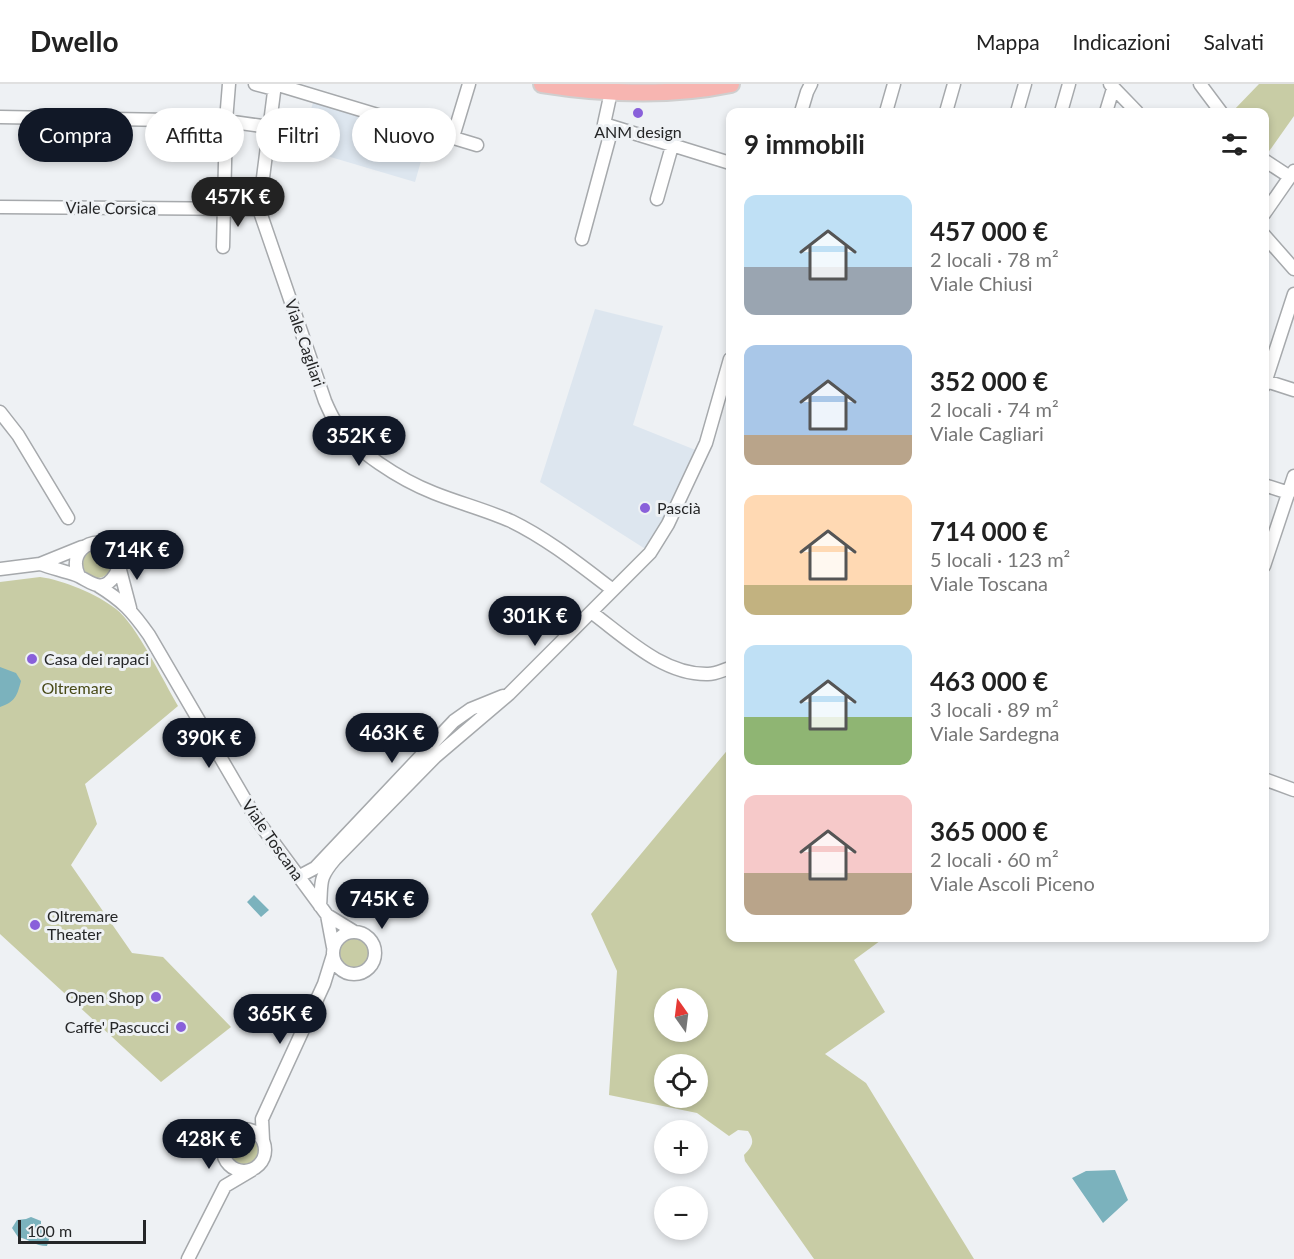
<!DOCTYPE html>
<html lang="it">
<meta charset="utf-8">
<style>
:root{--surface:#fff;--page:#f6f6f6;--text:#222;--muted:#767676;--line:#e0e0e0;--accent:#111827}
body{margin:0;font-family:Lato,sans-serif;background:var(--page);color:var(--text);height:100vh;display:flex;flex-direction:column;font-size:22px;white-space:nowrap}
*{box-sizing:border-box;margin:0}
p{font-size:20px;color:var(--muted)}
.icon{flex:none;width:33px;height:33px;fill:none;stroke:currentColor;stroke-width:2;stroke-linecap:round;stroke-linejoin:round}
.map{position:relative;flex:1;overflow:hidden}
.side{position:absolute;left:726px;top:24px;width:543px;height:834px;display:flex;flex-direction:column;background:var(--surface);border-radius:12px;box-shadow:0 3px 9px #0003}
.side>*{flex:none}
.banner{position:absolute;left:18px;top:24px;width:570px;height:54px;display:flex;gap:12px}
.needle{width:39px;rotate:346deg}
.tools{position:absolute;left:654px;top:904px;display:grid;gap:12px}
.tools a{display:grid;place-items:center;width:54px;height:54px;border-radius:50%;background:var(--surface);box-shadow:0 3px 9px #0003;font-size:30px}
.scale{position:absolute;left:18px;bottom:15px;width:128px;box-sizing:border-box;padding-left:6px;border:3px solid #252627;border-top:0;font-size:16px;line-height:21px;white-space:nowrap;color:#252627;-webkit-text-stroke:4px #eef1f4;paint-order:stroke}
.price{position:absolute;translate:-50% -51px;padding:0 14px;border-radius:21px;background:var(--accent);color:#fff;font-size:20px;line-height:39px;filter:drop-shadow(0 2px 3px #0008)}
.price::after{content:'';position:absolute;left:50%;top:36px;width:18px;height:14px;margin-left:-9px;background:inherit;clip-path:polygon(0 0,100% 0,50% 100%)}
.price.current{background:#222;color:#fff}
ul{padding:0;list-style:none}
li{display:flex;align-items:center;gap:18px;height:150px;padding:0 18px}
li span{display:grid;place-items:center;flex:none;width:168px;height:120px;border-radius:12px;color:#555}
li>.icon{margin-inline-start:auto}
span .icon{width:72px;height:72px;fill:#fffc;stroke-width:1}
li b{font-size:26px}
h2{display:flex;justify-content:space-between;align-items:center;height:72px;padding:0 18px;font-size:26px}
.chip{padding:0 21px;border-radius:27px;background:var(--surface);box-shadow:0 3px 9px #0003;font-size:21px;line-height:54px}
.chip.current{background:var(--accent);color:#fff}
header{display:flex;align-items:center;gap:36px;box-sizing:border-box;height:84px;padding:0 30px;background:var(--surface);border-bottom:2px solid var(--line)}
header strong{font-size:28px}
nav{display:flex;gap:33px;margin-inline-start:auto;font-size:21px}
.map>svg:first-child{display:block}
.built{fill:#dde6ef}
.green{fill:#c8cca5;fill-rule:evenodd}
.water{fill:#7bb2bd}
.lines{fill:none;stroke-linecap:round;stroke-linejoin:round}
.minor-casing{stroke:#a6a9ac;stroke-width:15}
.major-casing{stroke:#cfcfcf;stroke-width:20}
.minor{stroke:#fff;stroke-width:12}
.major{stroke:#f7b5b1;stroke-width:16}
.poi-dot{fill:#8960da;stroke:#eef1f4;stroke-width:2}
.labels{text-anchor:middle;stroke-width:6;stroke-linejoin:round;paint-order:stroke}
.poi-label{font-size:16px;fill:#252627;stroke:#eef1f4;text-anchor:start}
.street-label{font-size:16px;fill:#252627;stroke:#eef1f4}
.park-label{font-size:16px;fill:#484a17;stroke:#eef1f4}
</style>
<header>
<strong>Dwello</strong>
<nav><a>Mappa</a><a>Indicazioni</a><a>Salvati</a></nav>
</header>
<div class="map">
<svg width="1294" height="1175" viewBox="0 0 1294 1175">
<rect width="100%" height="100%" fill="#eef1f4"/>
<!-- built -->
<path class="built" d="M314,15l115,34 -14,49 -115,-34z
M595,225l68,17 -30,99 65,26 -34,71 -17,28 -107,-68z"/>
<!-- green -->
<path class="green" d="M1259,0h35v32l-29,41 -1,-45h-32z
M83 480a14 14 0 1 1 28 0a14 14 0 1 1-28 0Z
M40,493c23,3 57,17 76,32 20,15 48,73 62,97l-93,78 12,40 -26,41 61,88 31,4 68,70 -70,55 -161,-148v-352z
M730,663v191h154l-30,22 31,52 -60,42 41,29 108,176h-160l-69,-98 -1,-6c9,-9 11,-14 4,-24l-10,-1 -9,6 -32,-23 -88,-18 8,-124 -26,-57zM664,915h34v33h-34zM664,981h34v33h-34z
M336 869a18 18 0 1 1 36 0a18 18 0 1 1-36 0Z
M230 1066a14 14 0 1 1 28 0a14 14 0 1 1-28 0Z"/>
<!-- water -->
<path class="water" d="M0,583l16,6 5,8c-4,15 -6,21 -21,26z
M254,811l15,15 -8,7 -14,-15z
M1115,1086l13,30 -25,23 -31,-45 14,-7z
M31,1133l10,4v3l9,12 -3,10c-12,0 -18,-7 -29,-9l-6,-9 5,-8 9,-1z"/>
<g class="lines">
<!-- minor casing -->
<g class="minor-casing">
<path id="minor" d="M255,0l19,5
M275,0l-16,125 66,192c3,7 6,14 10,20 19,30 66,59 99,72 25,10 52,17 77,28 37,18 69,44 102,69
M275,0l202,61
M1110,0l27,28
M1200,0l21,28
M611,8l-7,32 126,39
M801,28l6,-20 4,-8
M886,28l8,-28
M946,28l8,-28
M1017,28l8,-28
M1061,28l8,-28
M1106,28l7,-23
M0,33l226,4 43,6
M453,53l16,-53
M1264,76l26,17
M657,115l15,-53
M0,123l259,2
M1264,130l30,-43
M1264,151l30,34
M582,155l30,-111
M223,163l3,-126 3,-37
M1266,297l28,9
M1264,302l30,-92
M0,328l18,23 50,83
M1264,401l25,8
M40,480c12,4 24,7 36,11 13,5 26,21 39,0 4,-6 4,-12 2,-18 -9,-28 -53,-12 -38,19
M119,482l11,42
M1264,482l30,-90
M0,485l40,-5 42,-17
M97,501c26,16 35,26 52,50l108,185 70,95 26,16
M591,528c34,25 72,63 117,62 8,0 15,-4 22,-6
M1264,695l30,11
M298,793l17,-9 139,-147 17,-12 32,-13
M320,822c2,-24 -2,-27 15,-47l100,-102 74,-63 141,-141 18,-29 38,-81 24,-84
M327,831l6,32
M333 869a21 21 0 1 1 42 0a21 21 0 1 1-42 0Z
M223 1066a21 21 0 1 1 42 0a21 21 0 1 1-42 0Z
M263,1056l-1,-21 62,-135 9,-29
M188,1175l37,-73 27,-16"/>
</g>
<!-- major casing -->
<g class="major-casing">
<path id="major" d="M542,0c63,10 127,13 189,0"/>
</g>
<!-- minor -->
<use href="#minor" class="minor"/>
<!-- major -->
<use href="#major" class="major"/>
</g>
<!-- markers -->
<g class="poi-dot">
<circle cx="638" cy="29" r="6"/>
<circle cx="645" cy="424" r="6"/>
<circle cx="32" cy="575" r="6"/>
<circle cx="35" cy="841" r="6"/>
<circle cx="156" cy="913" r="6"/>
<circle cx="181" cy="943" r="6"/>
</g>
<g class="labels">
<!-- poi labels -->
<g class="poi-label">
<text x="638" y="54" text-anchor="middle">ANM design</text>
<text x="657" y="430">Pascià</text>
<text x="44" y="581">Casa dei rapaci</text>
<text x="47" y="838">Oltremare<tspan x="47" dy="18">Theater</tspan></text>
<text x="144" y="919" text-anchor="end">Open Shop</text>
<text x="169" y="949" text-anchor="end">Caffe' Pascucci</text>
</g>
<!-- street labels -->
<g class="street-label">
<text transform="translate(111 124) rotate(1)" y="6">Viale Corsica</text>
<text transform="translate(305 259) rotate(71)" y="6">Viale Cagliari</text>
<text transform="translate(273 756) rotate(55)" y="6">Viale Toscana</text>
</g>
<!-- park labels -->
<g class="park-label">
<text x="77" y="610">Oltremare</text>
</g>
</g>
</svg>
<div class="tools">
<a><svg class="needle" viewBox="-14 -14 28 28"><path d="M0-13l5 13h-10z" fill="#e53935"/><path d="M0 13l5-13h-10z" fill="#767676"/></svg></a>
<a><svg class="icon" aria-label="locate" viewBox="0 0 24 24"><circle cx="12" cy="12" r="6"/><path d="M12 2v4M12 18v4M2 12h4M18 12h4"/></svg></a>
<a>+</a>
<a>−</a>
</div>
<div class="scale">100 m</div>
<b class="price current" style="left:238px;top:144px">457K €</b>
<b class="price" style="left:359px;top:383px">352K €</b>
<b class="price" style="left:137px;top:497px">714K €</b>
<b class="price" style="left:535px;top:563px">301K €</b>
<b class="price" style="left:392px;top:680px">463K €</b>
<b class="price" style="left:209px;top:685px">390K €</b>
<b class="price" style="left:382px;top:846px">745K €</b>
<b class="price" style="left:280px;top:961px">365K €</b>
<b class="price" style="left:209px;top:1086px">428K €</b>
<div class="banner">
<a class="chip current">Compra</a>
<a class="chip">Affitta</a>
<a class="chip">Filtri</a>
<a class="chip">Nuovo</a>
</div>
<section class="side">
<h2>9 immobili<svg class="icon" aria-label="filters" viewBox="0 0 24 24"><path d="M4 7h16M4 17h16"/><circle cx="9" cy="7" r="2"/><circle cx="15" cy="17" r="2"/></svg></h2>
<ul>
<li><span style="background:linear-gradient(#bfe0f5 60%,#9aa5b1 0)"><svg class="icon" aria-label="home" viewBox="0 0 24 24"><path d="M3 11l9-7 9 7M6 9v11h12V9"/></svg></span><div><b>457 000 €</b><p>2 locali · 78 m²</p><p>Viale Chiusi</p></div></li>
<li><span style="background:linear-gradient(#a9c7e8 75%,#b9a48a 0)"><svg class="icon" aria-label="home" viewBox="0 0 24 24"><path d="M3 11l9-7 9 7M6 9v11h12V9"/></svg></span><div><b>352 000 €</b><p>2 locali · 74 m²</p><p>Viale Cagliari</p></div></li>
<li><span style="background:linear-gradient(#ffd9b3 75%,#c2b280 0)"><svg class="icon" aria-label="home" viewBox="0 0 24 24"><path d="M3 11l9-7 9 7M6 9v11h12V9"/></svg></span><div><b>714 000 €</b><p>5 locali · 123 m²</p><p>Viale Toscana</p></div></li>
<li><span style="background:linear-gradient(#bfe0f5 60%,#8fb573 0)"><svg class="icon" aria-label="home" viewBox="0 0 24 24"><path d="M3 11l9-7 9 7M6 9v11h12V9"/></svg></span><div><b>463 000 €</b><p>3 locali · 89 m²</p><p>Viale Sardegna</p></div></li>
<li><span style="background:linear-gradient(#f6c9c9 65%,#b9a48a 0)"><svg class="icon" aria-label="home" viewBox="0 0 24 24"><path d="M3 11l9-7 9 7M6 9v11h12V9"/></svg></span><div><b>365 000 €</b><p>2 locali · 60 m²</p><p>Viale Ascoli Piceno</p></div></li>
</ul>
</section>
</div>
